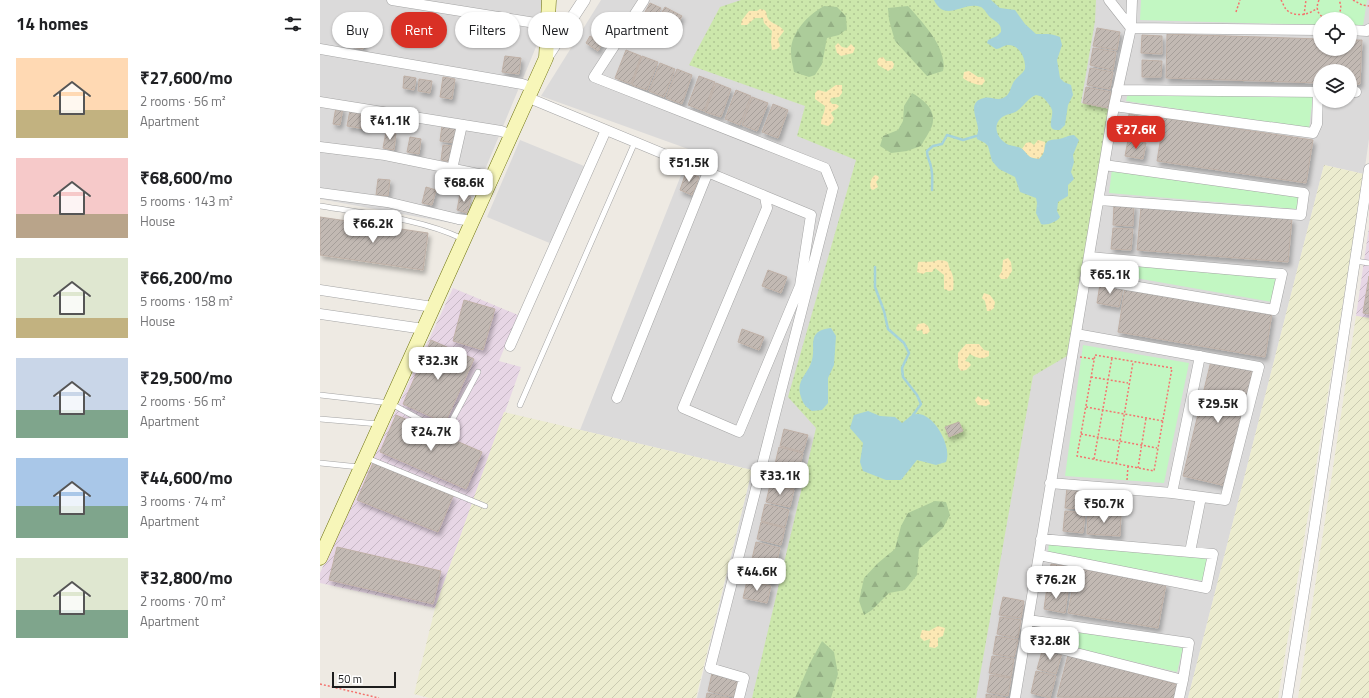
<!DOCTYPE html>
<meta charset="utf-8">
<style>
:root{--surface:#fff;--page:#f6f6f6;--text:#202124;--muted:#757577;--accent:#d93025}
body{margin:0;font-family:"Titillium Web",sans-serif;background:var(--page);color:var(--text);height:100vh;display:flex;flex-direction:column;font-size:15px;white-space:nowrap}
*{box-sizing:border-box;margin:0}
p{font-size:13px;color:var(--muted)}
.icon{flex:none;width:22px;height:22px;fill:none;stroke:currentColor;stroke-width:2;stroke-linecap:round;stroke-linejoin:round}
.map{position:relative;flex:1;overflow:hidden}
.details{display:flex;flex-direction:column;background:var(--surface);width:320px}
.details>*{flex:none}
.banner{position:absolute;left:12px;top:12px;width:380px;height:36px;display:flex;gap:8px}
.fabs{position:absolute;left:993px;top:12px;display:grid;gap:8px}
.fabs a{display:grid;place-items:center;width:44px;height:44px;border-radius:50%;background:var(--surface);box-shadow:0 1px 3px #0004;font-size:20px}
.scale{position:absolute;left:12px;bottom:10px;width:64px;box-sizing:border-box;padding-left:4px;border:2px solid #1d1d1d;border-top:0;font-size:11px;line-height:14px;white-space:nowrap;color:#1d1d1d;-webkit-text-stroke:3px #fff;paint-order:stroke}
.price{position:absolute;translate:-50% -34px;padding:0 9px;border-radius:8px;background:#fff;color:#222;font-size:13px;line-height:26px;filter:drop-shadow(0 1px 2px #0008)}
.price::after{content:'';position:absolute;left:50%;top:24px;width:12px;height:9px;margin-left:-6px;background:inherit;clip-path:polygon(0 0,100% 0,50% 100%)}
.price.selected{background:var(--accent);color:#fff}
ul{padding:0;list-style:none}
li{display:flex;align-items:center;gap:12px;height:100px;padding:0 16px}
li span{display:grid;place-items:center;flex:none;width:112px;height:80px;border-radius:0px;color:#555}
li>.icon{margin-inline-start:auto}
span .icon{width:48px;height:48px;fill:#fffc;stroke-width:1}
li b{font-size:17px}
h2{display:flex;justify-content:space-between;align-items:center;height:48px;padding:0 16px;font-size:17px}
.tag{padding:0 14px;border-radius:18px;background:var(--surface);box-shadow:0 1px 3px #0004;font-size:14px;line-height:36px}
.tag.selected{background:var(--accent);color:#fff}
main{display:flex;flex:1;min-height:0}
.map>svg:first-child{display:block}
.residential{fill:#dbdada;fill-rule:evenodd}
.industrial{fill:url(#industrial-furrows)}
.farmland{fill:url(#farmland-furrows)}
.grass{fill:url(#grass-dots)}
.forest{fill:url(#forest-firs)}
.sand{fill:url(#sand-dots)}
.park{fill:#c2f7c2}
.water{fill:#a5d2da}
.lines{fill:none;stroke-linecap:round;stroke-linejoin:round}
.stream{stroke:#a5d2da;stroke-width:2.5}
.building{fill:url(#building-hatch);stroke:#bfb0a6;filter:url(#shadow)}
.service-casing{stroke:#a4a4a4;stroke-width:6}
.minor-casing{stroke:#a4a4a4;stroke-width:11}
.tertiary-casing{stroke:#a4a4a4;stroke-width:13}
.secondary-casing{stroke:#6b7009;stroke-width:15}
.path{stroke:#f4736e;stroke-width:1.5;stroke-dasharray:2 2;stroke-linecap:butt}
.service{stroke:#fff;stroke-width:5}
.minor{stroke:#fff;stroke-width:10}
.tertiary{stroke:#fff;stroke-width:12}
.secondary{stroke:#f7f6b9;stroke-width:14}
</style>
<main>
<section class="details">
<h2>14 homes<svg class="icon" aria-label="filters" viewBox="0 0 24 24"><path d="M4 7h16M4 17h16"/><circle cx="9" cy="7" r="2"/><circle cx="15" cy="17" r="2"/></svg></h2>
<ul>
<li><span style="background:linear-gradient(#ffd9b3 65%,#c2b280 0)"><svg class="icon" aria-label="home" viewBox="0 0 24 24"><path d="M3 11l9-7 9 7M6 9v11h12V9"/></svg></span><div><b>₹27,600/mo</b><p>2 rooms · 56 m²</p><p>Apartment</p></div></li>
<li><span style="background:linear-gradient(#f6c9c9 70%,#b9a48a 0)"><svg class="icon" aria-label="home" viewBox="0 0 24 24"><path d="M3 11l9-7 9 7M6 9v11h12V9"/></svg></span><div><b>₹68,600/mo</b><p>5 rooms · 143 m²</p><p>House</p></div></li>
<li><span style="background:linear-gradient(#dfe7d0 75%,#c2b280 0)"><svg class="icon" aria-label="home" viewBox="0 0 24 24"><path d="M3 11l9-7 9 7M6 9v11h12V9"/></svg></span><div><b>₹66,200/mo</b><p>5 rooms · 158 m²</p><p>House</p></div></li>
<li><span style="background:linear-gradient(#c9d6e8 65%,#7fa58c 0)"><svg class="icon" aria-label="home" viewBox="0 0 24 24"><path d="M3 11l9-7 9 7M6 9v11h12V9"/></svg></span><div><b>₹29,500/mo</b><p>2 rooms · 56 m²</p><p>Apartment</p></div></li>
<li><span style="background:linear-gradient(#a9c7e8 60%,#7fa58c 0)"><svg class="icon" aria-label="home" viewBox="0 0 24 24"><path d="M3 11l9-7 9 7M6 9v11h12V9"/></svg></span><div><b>₹44,600/mo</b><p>3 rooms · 74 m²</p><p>Apartment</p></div></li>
<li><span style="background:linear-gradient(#dfe7d0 65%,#7fa58c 0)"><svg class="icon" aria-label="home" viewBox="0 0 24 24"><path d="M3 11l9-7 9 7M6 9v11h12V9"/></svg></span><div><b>₹32,800/mo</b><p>2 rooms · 70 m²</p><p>Apartment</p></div></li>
</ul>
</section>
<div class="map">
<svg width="1049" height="698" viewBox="0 0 1049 698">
<defs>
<pattern id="industrial-furrows" width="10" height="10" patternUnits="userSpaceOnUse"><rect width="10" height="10" fill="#e7d6e5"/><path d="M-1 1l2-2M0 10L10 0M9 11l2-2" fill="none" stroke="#c6b7c4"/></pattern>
<pattern id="farmland-furrows" width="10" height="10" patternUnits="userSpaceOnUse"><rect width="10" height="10" fill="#ececcf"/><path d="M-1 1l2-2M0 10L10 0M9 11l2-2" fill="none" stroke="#cacab1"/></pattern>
<pattern id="grass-dots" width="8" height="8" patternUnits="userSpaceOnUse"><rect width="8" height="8" fill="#cce7ab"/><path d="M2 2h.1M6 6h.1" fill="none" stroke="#afc693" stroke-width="1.8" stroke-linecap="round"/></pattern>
<pattern id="forest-firs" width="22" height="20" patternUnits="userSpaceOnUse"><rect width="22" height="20" fill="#accc9a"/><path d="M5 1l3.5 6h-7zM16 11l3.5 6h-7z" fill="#94af84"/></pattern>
<pattern id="sand-dots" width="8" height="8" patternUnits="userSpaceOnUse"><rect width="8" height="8" fill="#fce8b4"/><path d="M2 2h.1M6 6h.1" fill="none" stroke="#d8c79a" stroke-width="1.8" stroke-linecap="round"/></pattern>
<pattern id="building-hatch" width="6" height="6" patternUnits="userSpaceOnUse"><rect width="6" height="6" fill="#c2b9b3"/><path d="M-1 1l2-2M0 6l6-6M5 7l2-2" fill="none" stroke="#a69f9a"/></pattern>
<filter id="shadow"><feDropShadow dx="2.5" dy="4" stdDeviation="2" flood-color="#0004"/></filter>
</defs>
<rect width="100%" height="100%" fill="#eeeae3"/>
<!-- residential -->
<path class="residential" d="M0,0h223l-2,35 -79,190 -142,-26z
M281,0h768v139l-5,35 -40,-9 -136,533h-491l55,-228 -172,-40 111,-280 -150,-54zM1000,19h30v30h-30zM1000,71h30v30h-30z
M200,140l64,26 -32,78 -65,-27z"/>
<!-- industrial -->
<path class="industrial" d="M1049,227v91l-13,-2z
M133,288l65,27 -19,46 22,6 -86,241 -115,-25v-10z"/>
<!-- farmland -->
<path class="farmland" d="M1004,165l40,9 -86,524h-90z
M1036,316l13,2v380h-71z
M184,412l248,58 -56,228h-267l-15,-4 21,-86z"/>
<!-- grass -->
<path class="grass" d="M421,0h355l-1,21 -14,82 28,6 -42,247 -34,20 -57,322h-224l64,-270 -28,-31 68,-237 -59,-24 8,-30 -116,-41 31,-58z"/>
<!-- forest -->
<path class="forest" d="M504,6l13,1 9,9 1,13 -8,6 -12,3 -5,26 -7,11 -6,2 -15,-5c-1,-6 -3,-13 -3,-19 -1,-20 17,-38 33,-47z
M588,6c14,16 40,42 35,65l-16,5 -32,-35 -6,-21 -1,-12z
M592,93c12,7 25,17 20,33 -3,7 -8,14 -11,20l-14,5 -16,2 -11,-7 3,-10 15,-6 5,-9 1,-15z
M615,501l11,1 4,13 -7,13 -24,21 -2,26 -12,15 -16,3 -17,17 -8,5 -5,-14 5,-23 14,-15 17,-14 6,-23 7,-13z
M502,641l12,11 4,22 -7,24h-36l15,-35z"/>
<!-- sand -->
<path class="sand" d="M440,9c10,1 4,7 10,12 5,4 10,4 14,10l-6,8 2,7 -3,3 -5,1 -1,-8 1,-11 -8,-8 -1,-5h-8l-8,7h-6l1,-5 7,-9h8z
M518,43l4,4 5,1 4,-4 4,4 -2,5 -12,3 -4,-3 -2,-7z
M563,57l3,4h6l2,3 -1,4 -5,3 -10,-6 -1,-4 2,-3z
M649,71l9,6h5l2,4 -3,4c-6,0 -14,-3 -19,-7l1,-6z
M516,85h6v8l-3,4 -8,1 -1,3 2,3h4l3,2c-2,4 -6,4 -8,7l3,5 -2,5 -4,3 -7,-2c0,-7 4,-11 4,-18l-10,-7v-6l3,-3 8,2z
M718,140l7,2 -1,10 -5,7 -8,-1 -9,-9 4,-6 4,-1 4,3z
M555,175l3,1 1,2 -3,4 2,5 -5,3 -2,-1c-2,-5 0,-11 4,-14z
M688,258l3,4 1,9 -5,8h-6l-2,-3 3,-5 1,-11z
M618,260c14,1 8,2 13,11 3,7 3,11 2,19l-4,1 -5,-2v-14l-9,-7 -3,4h-6l-3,2 -6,-2 1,-10c8,-1 13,1 20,-2z
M664,293l6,2 5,7 -1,6 -4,3h-3l-2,-10 -3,-3z
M604,323l4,3 2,5 -3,3h-4l-1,-4 -5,1 -1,-3 2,-4z
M646,344h13l5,6 5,1v5c-8,4 -12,2 -19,-2l-5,7 4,1 2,3 -5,5 -5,1 -3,-4v-14z
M658,396l5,4 5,-1 2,4v1l-4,2 -8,-1 -3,-5z
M618,626l7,2 -2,8 -5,2v8l-3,2 -6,-1 1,-8 -6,2 -4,-4 2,-7 7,1z"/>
<!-- park -->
<path class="park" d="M821,0h226l-4,26h-13v-7h-30v6l-180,-5z
M808,93l185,2 -4,34 -183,-28z
M792,169l186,27 -1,13 -188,-16z
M777,260l180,17 -5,25 -176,-31z
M763,345l106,18 -25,120 -99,-7z
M729,543l159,15 -4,23 -156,-28z
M715,624l148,24 -6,24 -145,-34z"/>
<!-- water -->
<path class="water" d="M614,0h57l9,8 15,2 10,14 11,10c9,0 15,-1 24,3l2,8 -5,15 3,18 4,4 7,3 2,10 -5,10 -3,20 -5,5c-16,1 -6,-12 -8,-20 -1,-3 -3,-6 -5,-8 -3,-4 -5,-6 -11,-7 -8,3 -12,11 -19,16 -4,3 -12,3 -16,7 -10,9 -2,23 8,27 3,1 6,1 9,2 10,3 6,11 21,12 8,-7 4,-13 8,-17 3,-3 8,-2 12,-3 6,-1 9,-4 15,-4l5,5 -6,15 1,7 -3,10 3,7 -6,6v11l-10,6 -1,9 3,6c-3,5 -14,9 -19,7l-5,-11 1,-10 -1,-5 -16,-6 -5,-15 -16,-8 -7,-8 -4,-15 -3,-3 -8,-4c-1,-4 1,-5 1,-9 0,-11 -12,-28 6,-32 7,-2 12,3 19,0 7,-3 7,-9 10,-15 3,-6 9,-8 12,-14 1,-10 -5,-24 -17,-24 -4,0 -8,4 -12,4l-9,-6 1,-3 9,-4 4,-4c1,-8 -5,-10 -10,-14 -4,-3 -6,-9 -10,-11 -18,-7 -35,17 -47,-7z
M511,328l5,8 -2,29 -6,13v25l-6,7 -10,1c-6,-4 -9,-7 -11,-14 -6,-17 7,-22 11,-37 4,-15 -6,-29 19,-32z
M548,411l12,5 15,1 7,6c3,-2 7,-6 10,-8 20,-8 41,32 34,47l-10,3 -19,-5 -16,20h-15l-23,-9 -3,-9 3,-19 -13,-15 4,-13z"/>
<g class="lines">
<!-- stream -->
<path class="stream" d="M612,190c0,-7 1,-15 -1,-23 -1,-7 -4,-8 -4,-16l6,-5 9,-2 5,-9 16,5 13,-4
M555,267v20l9,24 4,18 16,14 5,10 -7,15 1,9 14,18 4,9 -8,11"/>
</g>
<!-- building -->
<path class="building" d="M330,3l11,5 -14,26 -11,-6z
M345,7l17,9 -9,17 -18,-10z
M777,28l23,4 -3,18 -24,-4z
M35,30l11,2 -3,17 -11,-2z
M847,34l153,5v10h30v-9h12l-2,44h-10v-13h-30v12l-154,-5z
M822,35l20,1v18l-21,-1z
M270,36l12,8 -4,7 -12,-8z
M773,48l23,4 -3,18 -23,-5z
M306,50l15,6 -10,28 -16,-6z
M185,56l16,2 -2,16 -17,-2z
M322,56l16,6 -11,28 -15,-5z
M822,60l20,1 -1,16h-19z
M340,63l15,6 -11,28 -15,-6z
M770,68l23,4 -3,17 -23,-4z
M357,69l15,6 -10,29 -16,-6z
M84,76l12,2 -2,12 -11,-2z
M379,76l16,6 -11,29 -16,-6z
M123,77l12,2 -3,20 -12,-2z
M99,79l13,2 -2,12 -12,-2z
M396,83l15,6 -10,28 -16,-5z
M766,87l25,5 -3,16 -25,-5z
M416,90l15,6 -11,29 -15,-6z
M432,97l16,6 -11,28 -15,-6z
M453,104l15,6 -10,28 -16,-6z
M16,107l7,1 -3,17 -7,-1z
M30,110l18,2 -3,17 -18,-3z
M809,114l20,4 -2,17 -21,-3z
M844,118l149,22 -7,43 -149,-22z
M122,125l16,2 -3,16 -15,-2z
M66,132l10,2 -2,16 -11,-2z
M90,137l11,2 -2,15 -12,-2z
M808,140l18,3 -3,16 -18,-3z
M123,145l11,1 -2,16 -11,-2z
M366,172l13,5 -7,18 -12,-5z
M58,179l12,1 -2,16 -12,-1z
M106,187l10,3 -4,15 -10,-2z
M140,194l11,3 -4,16 -10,-3z
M794,204l20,1 -1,21 -20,-1z
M821,207l151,12 -4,43 -151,-12z
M0,217l108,16 -5,37 -103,-15z
M793,228l20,1 -2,21 -20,-1z
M448,270l19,7 -6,16 -19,-7z
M1049,276v38l-6,-1z
M780,284l23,4 -4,19 -22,-4z
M805,288l147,25 -7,44 -147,-25z
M144,300l31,9 -12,41 -30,-9z
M422,329l22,8 -5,13 -21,-8z
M111,340l43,19 -29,64 -42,-19z
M891,361l42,10 -27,115 -43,-10z
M76,415l86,37 -16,37 -86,-37z
M639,422l4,9 -14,6 -4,-10z
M464,429l24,6 -5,17 -23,-6z
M459,447l24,6 -4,17 -24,-6z
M53,463l80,33 -15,36 -81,-32z
M455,466l23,6 -4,17 -23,-6z
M450,485l24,5 -4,17 -24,-5z
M747,487l19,2 -1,20 -20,-1z
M769,489l20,2 -2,20 -19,-2z
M445,504l24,6 -4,17 -24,-6z
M745,511l20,2 -2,20 -20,-2z
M768,513l33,2 -1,21 -33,-2z
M441,522l24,6 -4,17 -24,-6z
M436,542l24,6 -4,17 -24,-6z
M17,547l104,24 -8,33 -104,-24z
M432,560l24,6 -4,17 -24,-6z
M731,564l20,3 -3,22 -20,-3z
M756,568l90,16 -8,44 -90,-15z
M427,581l24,5 -4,17 -24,-5z
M727,587l21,3 -3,23 -21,-4z
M683,597l21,4 -3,17 -22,-3z
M680,617l21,3 -3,18 -21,-4z
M676,636l22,4 -4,17 -21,-3z
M723,648l19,5 -6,21 -19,-5z
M748,655l111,30 -4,13 -118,-1z
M672,656l22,3 -3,18 -22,-4z
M716,671l20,5 -6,22 -19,-5z
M392,673l26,6 -4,18 -26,-6z
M670,675l21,3 -3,18 -21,-4z
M387,693l22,5h-23z
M666,694l20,4h-20z"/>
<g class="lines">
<!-- service casing -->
<g class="service-casing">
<path id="service" d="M0,206c48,8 99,12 143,33
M1035,261l14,2
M0,395l70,8 47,26h7l5,-3 29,-54
M200,405l115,-263
M0,419l59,5
M47,458l118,48
M0,463l39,4"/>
</g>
<!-- minor casing -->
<g class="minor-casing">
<path id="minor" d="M72,0l156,25
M324,0l-50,77 231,91 8,20 -123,480 34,10 -5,20
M789,0l22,28 189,2
M1030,30l17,1 2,-2
M0,49l202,35 12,4
M797,90l203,2
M1030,92h6
M209,98l236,98 2,12 -84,200 56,24 61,-146 11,-71 -46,-19
M0,102l181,29 11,4
M794,106l199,27 4,-9 1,-32
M0,147l65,8 108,22
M132,169l10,-44
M0,193l67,9 71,17 15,2
M779,200l202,15 3,-22 -200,-28
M765,278l189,32 8,-36 -193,-17
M0,290l113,17
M0,314l104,15
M756,334l183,33 -34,133 -53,-7
M190,346l96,-216
M297,398l91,-226
M730,483l122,10 28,-137
M870,552l11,-55
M719,555l167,33 7,-34 -172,-15
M708,620l161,23 -6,37 -4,18
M705,640l158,40
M695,698l99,-592 17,-78 1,-28
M967,698l26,-162 56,-367"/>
</g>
<!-- tertiary casing -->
<g class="tertiary-casing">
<path id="tertiary" d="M226,58l38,-58"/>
</g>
<!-- secondary casing -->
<g class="secondary-casing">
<path id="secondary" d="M0,558l226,-500 3,-58"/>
</g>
<!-- path -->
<path class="path" d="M961,0c2,3 3,7 5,9 7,9 24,6 31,-1
M999,0c-4,9 -1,16 8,19
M1033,0l9,5 7,1
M916,12l4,-12
M984,15l2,-15
M1011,19c9,-3 12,-10 8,-19
M775,355l77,13 -18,103 -77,-15z
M760,357l14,2
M771,377l37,6
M766,407l77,14
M761,434l76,14
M774,459l18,-101
M796,464l17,-102
M818,468l8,-50
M807,480l1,-14
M0,684l59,14"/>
<!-- service -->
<use href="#service" class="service"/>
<!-- minor -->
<use href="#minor" class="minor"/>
<!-- tertiary -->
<use href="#tertiary" class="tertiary"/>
<!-- secondary -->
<use href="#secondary" class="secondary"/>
</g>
</svg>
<div class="fabs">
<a><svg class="icon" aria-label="locate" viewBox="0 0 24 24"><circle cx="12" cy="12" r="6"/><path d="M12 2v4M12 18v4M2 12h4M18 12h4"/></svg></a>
<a><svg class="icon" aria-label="layers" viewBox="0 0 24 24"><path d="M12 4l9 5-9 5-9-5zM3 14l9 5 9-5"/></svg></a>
</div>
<div class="scale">50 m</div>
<b class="price" style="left:70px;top:141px">₹41.1K</b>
<b class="price selected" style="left:816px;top:150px">₹27.6K</b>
<b class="price" style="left:369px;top:183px">₹51.5K</b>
<b class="price" style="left:144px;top:203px">₹68.6K</b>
<b class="price" style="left:53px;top:244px">₹66.2K</b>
<b class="price" style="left:790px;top:295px">₹65.1K</b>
<b class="price" style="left:118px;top:381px">₹32.3K</b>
<b class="price" style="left:898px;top:424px">₹29.5K</b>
<b class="price" style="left:111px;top:452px">₹24.7K</b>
<b class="price" style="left:460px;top:496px">₹33.1K</b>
<b class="price" style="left:784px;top:524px">₹50.7K</b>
<b class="price" style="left:437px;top:592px">₹44.6K</b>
<b class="price" style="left:736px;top:600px">₹76.2K</b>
<b class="price" style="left:730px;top:661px">₹32.8K</b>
<div class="banner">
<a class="tag">Buy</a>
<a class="tag selected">Rent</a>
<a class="tag">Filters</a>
<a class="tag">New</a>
<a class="tag">Apartment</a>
</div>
</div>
</main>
